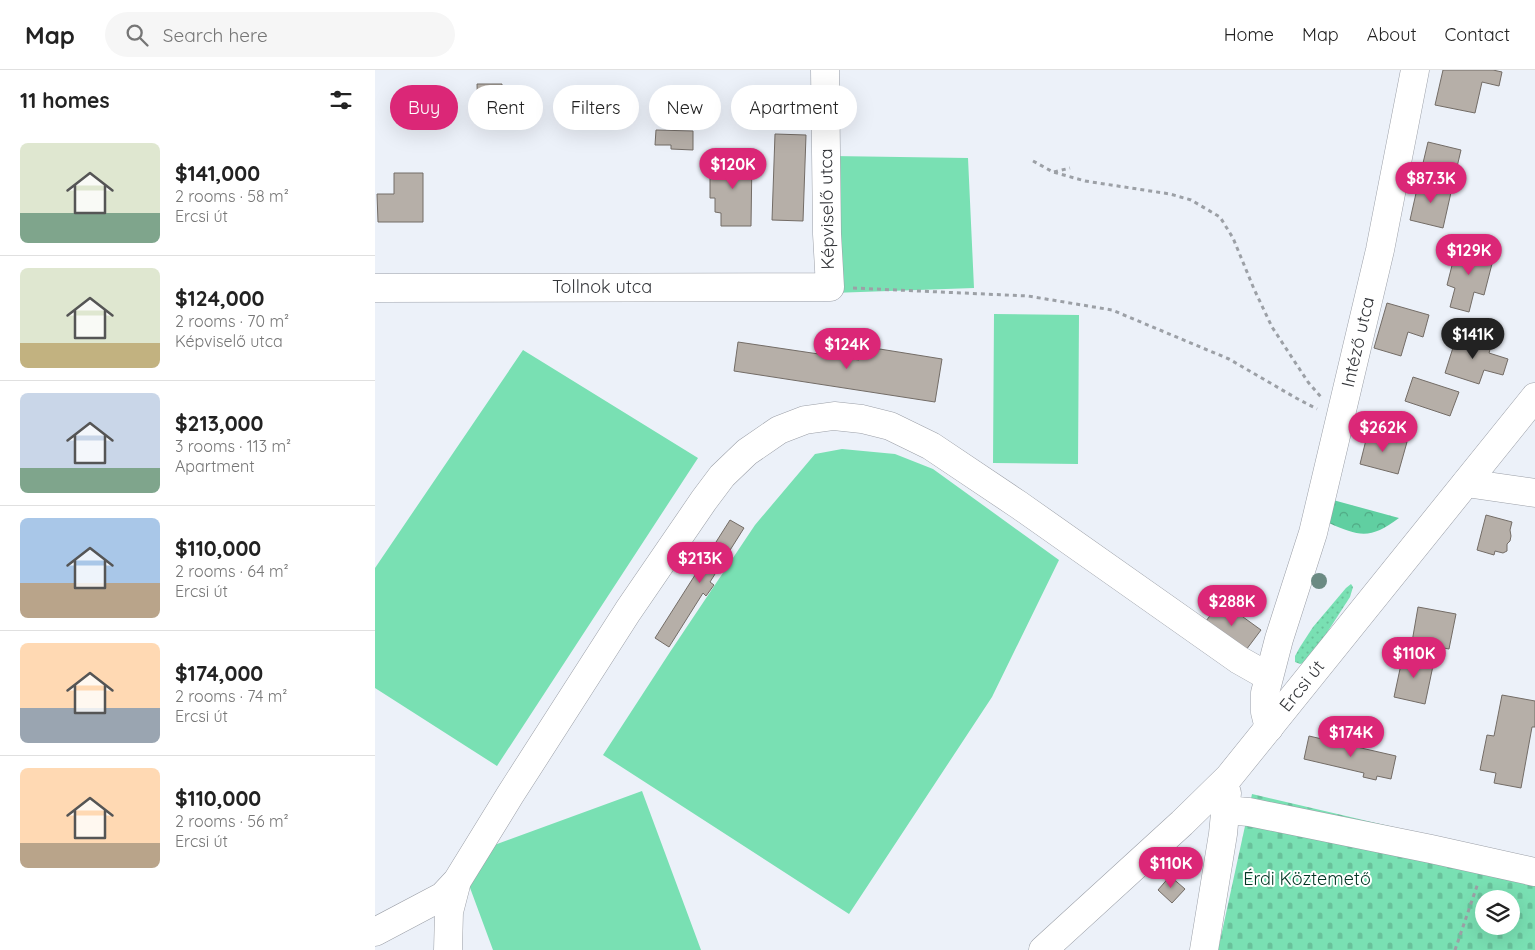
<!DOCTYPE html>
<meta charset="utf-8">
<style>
:root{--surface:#fff;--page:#f6f6f6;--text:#222;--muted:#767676;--line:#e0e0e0;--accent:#db2777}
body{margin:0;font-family:Quicksand,sans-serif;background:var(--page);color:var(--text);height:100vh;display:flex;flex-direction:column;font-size:19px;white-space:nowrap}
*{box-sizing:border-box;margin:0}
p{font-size:16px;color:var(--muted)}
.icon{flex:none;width:28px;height:28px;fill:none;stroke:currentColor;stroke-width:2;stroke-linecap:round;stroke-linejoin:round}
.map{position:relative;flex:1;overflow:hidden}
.side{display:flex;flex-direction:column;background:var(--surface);width:375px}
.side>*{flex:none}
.hud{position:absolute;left:15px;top:15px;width:475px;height:45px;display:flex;gap:10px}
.tools{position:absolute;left:1100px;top:820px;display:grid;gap:10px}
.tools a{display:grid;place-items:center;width:45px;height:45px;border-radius:50%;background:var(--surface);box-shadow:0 5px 20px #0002;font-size:25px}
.price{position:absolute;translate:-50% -42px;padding:0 11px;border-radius:18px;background:var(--accent);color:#fff;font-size:16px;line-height:32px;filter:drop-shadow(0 1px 2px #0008)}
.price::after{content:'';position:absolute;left:50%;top:30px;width:15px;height:11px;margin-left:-8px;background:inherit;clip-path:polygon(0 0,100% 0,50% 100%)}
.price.active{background:#222;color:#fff}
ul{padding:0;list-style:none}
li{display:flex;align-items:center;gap:15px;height:125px;padding:0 20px}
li+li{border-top:1px solid var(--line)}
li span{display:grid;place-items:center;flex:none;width:140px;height:100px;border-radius:8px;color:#555}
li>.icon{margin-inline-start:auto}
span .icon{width:60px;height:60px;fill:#fffc;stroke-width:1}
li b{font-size:21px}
h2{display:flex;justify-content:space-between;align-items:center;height:60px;padding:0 20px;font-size:21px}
.chip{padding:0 18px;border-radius:22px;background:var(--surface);box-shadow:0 5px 20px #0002;font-size:18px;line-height:45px}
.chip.active{background:var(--accent);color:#fff}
header{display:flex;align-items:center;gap:30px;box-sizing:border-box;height:70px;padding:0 25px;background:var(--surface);border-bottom:1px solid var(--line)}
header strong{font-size:24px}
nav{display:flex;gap:28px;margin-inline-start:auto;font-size:18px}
.search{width:350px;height:45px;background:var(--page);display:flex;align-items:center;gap:12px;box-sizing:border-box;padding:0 18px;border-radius:28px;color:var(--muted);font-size:19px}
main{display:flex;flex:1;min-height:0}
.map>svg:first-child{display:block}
.grass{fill:url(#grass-dots)}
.forest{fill:url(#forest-crowns)}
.cemetery{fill:url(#cemetery-stones);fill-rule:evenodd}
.park{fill:#79e0b3}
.building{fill:#b6afa8;stroke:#736c66}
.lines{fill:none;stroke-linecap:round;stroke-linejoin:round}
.minor-casing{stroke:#9b9fa7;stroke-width:29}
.major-casing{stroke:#9b9fa7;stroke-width:29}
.path{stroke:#9ca0a6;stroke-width:3;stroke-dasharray:4 4;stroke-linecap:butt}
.minor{stroke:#fff;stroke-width:28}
.major{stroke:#fff;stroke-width:28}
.tree{fill:#6b8a83}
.labels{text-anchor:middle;stroke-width:4;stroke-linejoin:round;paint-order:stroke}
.street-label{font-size:18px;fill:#34363a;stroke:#fff}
.park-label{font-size:18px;fill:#023523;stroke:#fff}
</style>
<header>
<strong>Map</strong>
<div class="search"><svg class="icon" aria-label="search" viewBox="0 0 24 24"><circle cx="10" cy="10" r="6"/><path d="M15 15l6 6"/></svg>Search here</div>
<nav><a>Home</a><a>Map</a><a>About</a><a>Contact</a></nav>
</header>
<main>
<section class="side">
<h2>11 homes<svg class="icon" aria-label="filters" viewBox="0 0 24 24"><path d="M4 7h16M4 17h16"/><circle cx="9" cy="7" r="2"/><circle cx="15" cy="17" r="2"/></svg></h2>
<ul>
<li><span style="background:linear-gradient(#dfe7d0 70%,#7fa58c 0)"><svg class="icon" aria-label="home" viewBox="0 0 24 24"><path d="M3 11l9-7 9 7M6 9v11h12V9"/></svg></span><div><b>$141,000</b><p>2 rooms · 58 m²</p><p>Ercsi út</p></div></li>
<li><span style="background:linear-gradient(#dfe7d0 75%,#c2b280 0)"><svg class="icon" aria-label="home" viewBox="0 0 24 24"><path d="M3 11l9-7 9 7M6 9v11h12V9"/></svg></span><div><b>$124,000</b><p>2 rooms · 70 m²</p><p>Képviselő utca</p></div></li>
<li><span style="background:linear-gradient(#c9d6e8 75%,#7fa58c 0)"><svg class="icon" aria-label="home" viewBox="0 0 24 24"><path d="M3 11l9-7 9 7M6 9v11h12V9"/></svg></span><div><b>$213,000</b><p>3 rooms · 113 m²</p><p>Apartment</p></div></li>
<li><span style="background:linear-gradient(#a9c7e8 65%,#b9a48a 0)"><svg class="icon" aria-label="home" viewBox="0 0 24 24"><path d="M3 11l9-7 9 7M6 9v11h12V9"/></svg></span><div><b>$110,000</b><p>2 rooms · 64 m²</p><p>Ercsi út</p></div></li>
<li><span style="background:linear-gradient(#ffd9b3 65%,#9aa5b1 0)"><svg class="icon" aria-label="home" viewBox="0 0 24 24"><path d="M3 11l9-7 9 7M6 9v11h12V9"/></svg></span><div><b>$174,000</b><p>2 rooms · 74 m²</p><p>Ercsi út</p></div></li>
<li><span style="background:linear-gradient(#ffd9b3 75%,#b9a48a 0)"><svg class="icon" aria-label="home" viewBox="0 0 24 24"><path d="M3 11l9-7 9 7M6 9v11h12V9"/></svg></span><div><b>$110,000</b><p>2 rooms · 56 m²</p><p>Ercsi út</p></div></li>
</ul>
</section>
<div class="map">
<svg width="1160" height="880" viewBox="0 0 1160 880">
<defs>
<pattern id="grass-dots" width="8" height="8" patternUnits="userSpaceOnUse" patternTransform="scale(1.25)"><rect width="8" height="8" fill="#79e0b3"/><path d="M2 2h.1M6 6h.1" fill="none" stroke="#69c19b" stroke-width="1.8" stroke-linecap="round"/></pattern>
<pattern id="forest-crowns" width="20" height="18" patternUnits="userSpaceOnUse" patternTransform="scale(1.25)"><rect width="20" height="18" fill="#60cfa1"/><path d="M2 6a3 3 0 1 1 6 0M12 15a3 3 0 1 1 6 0" fill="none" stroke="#50a984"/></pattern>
<pattern id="cemetery-stones" width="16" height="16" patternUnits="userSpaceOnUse" patternTransform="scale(1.25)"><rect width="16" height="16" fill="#79e0b3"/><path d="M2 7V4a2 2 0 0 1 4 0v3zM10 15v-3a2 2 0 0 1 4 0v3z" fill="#69c19b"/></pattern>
</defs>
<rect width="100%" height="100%" fill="#ecf1f9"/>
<!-- grass -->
<path class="grass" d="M976,514l2,3 -3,10 -42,65 -8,2 -5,-2v-6l5,-9 13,-20 33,-39z"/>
<!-- forest -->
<path class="forest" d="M958,430l66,18c-28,21 -39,19 -70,5z"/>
<!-- cemetery -->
<path class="cemetery" d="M877,724l283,66v90h-317zM1109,829h27v27h-27z"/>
<!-- park -->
<path class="park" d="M457,86l136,2 6,130 -142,5z
M619,244l85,1 -1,149 -85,-1z
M148,280l175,108 -201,308 -122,-78v-120z
M467,379l53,5 38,15 126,91 -67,137 -143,217 -246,-159 67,-103 85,-127 60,-71z
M267,721l59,159h-208l-34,-92z"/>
<!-- building -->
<path class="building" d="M1068,0h50l9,2 -3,14 -17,-4 -7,31 -40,-8z
M102,14h25v30h-24z
M380,17l32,2 -1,24 -32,-1z
M281,60l37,1v19l-22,-1v-4h-16z
M400,64l31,1 -3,86 -31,-1z
M1053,72l33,8 -9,38 -33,-8z
M340,87h37l-1,69h-30v-13l-6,-1v-14h-5v-29h5z
M19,103h29v49h-45l-1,-28h17z
M1044,110l33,8 -9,40 -33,-8z
M1082,176l37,10 -10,39 -10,-3 -5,20 -19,-5 5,-19 -8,-3z
M1012,233l42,12 -6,22 -15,-5 -7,24 -27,-8z
M1082,265l34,11 -2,7 19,6 -5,16 -19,-5 -5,14 -34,-11z
M363,272l121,18 2,-14 81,13 -7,43 -201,-31z
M1038,307l46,15 -9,24 -45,-15z
M993,362l39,10 -9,32 -38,-10z
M1111,445l26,7 -2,8 1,6 -1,5 -3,3v7l-4,2 -8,-2 -1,4 -17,-5z
M355,450l14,8 -34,54 4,3 -8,11 -3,-3 -34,54 -14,-9z
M846,531l40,29 -18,24 -40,-29z
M1043,537l38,7 -7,35 -37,-7z
M1028,585l31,6 -9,43 -31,-7z
M1127,625l33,6v26h-3l-11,61 -27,-5 2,-10 -16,-3 7,-35 7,1z
M934,666l87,20 -5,23 -14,-3 -1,4 -13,-3 1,-4 -60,-14z
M795,806l15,13 -13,14 -14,-13z"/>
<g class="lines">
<!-- minor casing -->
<g class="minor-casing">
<path id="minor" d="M0,218l455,-1 -3,-53 -2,-164
M1091,413l69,10
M894,658l-4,-16v-19l14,-54 34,-106 67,-283 35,-180
M850,740l24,2 182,37 104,23
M0,862l68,-36 14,-15 53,-86 118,-184 76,-111 18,-24 25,-24 32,-22 26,-10 29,-4 28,3 28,7 41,20 88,59 220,155 30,17
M73,880l1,-38 8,-31
M829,880l19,-116 4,-41"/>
</g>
<!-- major casing -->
<g class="major-casing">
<path id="major" d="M668,880l139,-127 47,-46 306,-380"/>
</g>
<!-- path -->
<path class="path" d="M658,91l20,11 32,9 85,13 21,6 29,17 13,21 21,51 18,38 36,55 13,15
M679,102l16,-4
M478,218l175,8 84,14 117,49 67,39 21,11
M1080,880l23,-67"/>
<!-- minor -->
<use href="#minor" class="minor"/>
<!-- major -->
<use href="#major" class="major"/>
</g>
<!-- trees -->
<circle class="tree" cx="944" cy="511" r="8"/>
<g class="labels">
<!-- street labels -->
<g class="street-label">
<text transform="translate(452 139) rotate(-91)" y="6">Képviselő utca</text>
<text x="227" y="223">Tollnok utca</text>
<text transform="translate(983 272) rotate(-77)" y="6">Intéző utca</text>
<text transform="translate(927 616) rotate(-51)" y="6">Ercsi út</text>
</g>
<!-- park labels -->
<g class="park-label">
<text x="932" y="815">Érdi Köztemető</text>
</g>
</g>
</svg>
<div class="tools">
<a><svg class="icon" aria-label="layers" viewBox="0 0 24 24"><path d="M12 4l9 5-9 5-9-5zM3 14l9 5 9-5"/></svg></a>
</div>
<b class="price" style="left:358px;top:120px">$120K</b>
<b class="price" style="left:1056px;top:134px">$87.3K</b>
<b class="price" style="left:1094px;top:206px">$129K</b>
<b class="price active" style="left:1098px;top:290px">$141K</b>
<b class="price" style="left:472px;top:300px">$124K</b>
<b class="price" style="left:1008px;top:383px">$262K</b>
<b class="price" style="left:325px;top:514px">$213K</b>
<b class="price" style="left:857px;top:557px">$288K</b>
<b class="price" style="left:1039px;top:609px">$110K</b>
<b class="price" style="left:976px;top:688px">$174K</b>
<b class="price" style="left:796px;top:819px">$110K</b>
<div class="hud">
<a class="chip active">Buy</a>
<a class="chip">Rent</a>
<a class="chip">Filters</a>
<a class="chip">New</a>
<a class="chip">Apartment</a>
</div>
</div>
</main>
